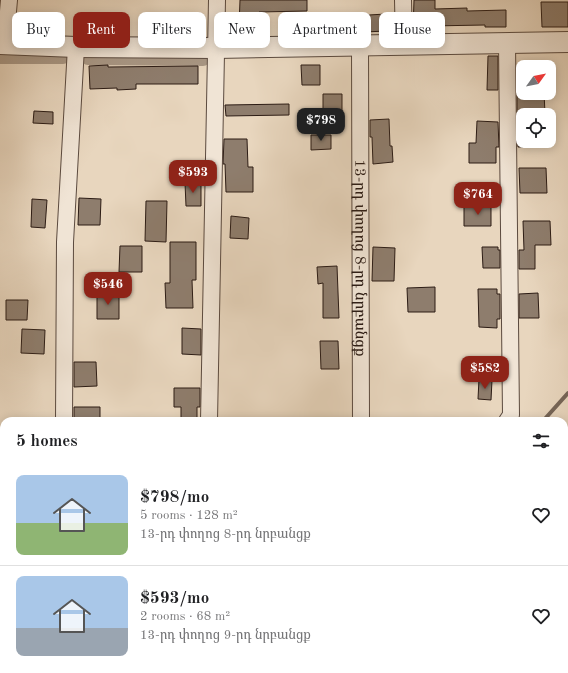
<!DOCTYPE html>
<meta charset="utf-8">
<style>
:root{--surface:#fff;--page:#f2f2f2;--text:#202124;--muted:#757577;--line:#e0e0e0;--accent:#8f2418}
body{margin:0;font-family:"Old Standard TT","Noto Serif Armenian",serif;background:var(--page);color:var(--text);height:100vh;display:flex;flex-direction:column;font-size:15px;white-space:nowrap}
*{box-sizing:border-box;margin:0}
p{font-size:13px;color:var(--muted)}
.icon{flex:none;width:22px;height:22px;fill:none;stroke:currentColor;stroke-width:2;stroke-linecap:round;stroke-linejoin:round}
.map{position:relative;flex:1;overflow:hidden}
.sheet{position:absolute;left:0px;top:417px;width:568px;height:256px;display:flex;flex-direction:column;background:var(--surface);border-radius:12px 12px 0 0;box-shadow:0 2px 10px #0003}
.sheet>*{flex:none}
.guide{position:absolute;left:12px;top:12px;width:544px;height:36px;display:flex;gap:8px}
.needle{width:26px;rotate:57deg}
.fabs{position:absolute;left:516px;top:60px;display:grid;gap:8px}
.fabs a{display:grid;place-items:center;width:40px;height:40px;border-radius:8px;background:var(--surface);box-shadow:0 2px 10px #0003;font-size:20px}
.price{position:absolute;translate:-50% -34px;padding:0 9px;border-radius:8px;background:var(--accent);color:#fff;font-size:13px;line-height:26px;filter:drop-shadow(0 1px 2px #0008)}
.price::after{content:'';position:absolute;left:50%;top:24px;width:12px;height:9px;margin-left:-6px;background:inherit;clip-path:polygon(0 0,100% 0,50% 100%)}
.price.selected{background:#222;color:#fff}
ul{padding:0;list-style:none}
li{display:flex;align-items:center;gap:12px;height:100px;padding:0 16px}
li+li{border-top:1px solid var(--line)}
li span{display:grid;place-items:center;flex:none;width:112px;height:80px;border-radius:8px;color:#555}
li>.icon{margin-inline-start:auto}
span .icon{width:48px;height:48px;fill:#fffc;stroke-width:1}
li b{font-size:17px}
h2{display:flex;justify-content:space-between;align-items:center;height:48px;padding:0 16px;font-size:17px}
.tag{padding:0 14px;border-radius:8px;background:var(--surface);box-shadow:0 2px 10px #0003;font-size:14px;line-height:36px}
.tag.selected{background:var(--accent);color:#fff}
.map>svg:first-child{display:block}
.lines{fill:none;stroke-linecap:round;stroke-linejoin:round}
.stream{stroke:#766658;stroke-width:4}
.canal{stroke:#a89785;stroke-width:14}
.building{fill:#8e7d6d;stroke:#2c1c15}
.minor-casing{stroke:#5b4a3f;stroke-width:18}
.tertiary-casing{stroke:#5b4a3f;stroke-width:22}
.minor{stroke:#f0e4d5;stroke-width:16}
.tertiary{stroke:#f0e4d5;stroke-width:20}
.labels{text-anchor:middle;stroke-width:3;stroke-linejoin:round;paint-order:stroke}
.street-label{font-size:15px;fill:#2c1c15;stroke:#f0e4d5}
</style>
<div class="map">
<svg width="568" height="673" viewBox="0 0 568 673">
<rect width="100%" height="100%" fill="#e8d6be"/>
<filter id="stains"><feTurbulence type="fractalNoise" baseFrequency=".005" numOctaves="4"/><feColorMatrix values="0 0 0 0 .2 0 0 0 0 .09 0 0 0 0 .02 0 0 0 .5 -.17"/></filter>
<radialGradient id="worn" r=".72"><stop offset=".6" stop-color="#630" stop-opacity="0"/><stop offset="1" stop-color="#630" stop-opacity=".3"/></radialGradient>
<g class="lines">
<!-- stream -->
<path class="stream" d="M543,421l25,-28
M295,673l4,-4"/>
<!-- canal -->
<path class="canal" d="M0,57h63
M88,58l115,1"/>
</g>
<!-- building -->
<path class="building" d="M240,0h67v11l-48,1v15h-20z
M414,0h21v9l32,-1v3l39,-1v17h-21v-2l-55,1v5h-17z
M541,2h27v25h-26z
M386,14v17l-43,2 -31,-2 1,-16 21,2z
M488,56h10v34h-11z
M108,65v2l90,-1v18h-62v5l-19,1v-2l-27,1 -1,-23z
M301,65h19v20h-18z
M517,93h27l1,20h-28z
M323,94h19v20h-19z
M289,104v11l-63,1 -1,-11z
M34,111l19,1v12l-20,-1z
M389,119l1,27h2l1,16 -20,2 -1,-27h-2v-17z
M477,121l21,1 1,25h-3v16h-27v-20h7z
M517,122h6v25h-5z
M311,135h20v14l-20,1z
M224,139h23l1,28h5v25h-27l-1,-28h-2z
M519,168h27l1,25h-27z
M201,182v24h-15l-1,-23z
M79,198l22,1 -1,26h-22z
M32,199l15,1 -2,28 -14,-1z
M146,201h21l-1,41 -21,-1z
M464,205h27v21h-27z
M231,216l18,2 -1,21 -18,-1z
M523,221h27l1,24h-16v24h-16v-19h5z
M170,242h26v38h-4l1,28h-27l-1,-25h5z
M120,246h22v26h-23z
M373,247l22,1 -1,33h-22z
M482,247h16v3h2v18h-17z
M337,266l2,52h-16v-35l-5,1 -1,-17z
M435,287v25h-27l-1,-24z
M478,289h19v5h3v25h-3v9l-18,-1z
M97,293h22v26h-22z
M538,293l1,25h-20v-24z
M6,300h22l-1,20h-21z
M182,328l19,1v26l-19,-1z
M22,329l23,1 -1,24 -23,-1z
M320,341h18l1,28h-18z
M74,362h22l1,24 -23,1z
M479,379l13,1 -1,20 -13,-1z
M174,388h26v19h-3v14h-16v-14h-7z
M74,407h26v14h-26z"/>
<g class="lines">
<!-- minor casing -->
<g class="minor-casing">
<g id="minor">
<path d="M403,0l1,46"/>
<path d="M507,43l4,372 -4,6"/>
<path d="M5,45l4,-45"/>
<path id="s1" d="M360,46l1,375"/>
<path d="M64,421l1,-179 11,-195"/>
<path d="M209,421l8,-421"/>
<path d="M0,462h4"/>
<path d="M564,489l4,1"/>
<path d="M67,669v4"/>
<path d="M245,673l4,-4"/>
</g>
</g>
<!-- tertiary casing -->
<g class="tertiary-casing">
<path id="tertiary" d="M0,44l76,3 140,1 352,-6"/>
</g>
<!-- minor -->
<use href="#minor" class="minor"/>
<!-- tertiary -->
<use href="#tertiary" class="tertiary"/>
</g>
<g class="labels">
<!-- street labels -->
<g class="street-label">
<text dy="5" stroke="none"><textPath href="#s1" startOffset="212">13-րդ փողոց 8-րդ նրբանցք</textPath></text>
</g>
</g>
<rect width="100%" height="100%" filter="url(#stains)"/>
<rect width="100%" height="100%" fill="url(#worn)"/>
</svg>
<div class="fabs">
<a><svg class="needle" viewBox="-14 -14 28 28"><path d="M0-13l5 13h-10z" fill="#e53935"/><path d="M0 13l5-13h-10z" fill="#757577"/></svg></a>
<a><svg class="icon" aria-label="locate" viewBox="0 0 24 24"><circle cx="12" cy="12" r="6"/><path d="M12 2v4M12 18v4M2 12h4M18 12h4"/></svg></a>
</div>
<b class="price selected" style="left:321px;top:142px">$798</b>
<b class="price" style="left:193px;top:194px">$593</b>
<b class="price" style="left:478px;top:216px">$764</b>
<b class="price" style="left:108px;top:306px">$546</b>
<b class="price" style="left:485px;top:390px">$582</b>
<div class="guide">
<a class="tag">Buy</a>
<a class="tag selected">Rent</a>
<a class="tag">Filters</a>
<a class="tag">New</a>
<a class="tag">Apartment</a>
<a class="tag">House</a>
</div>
<section class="sheet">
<h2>5 homes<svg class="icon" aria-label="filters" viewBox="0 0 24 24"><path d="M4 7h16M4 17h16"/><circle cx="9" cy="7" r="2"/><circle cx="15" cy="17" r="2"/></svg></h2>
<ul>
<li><span style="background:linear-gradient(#a9c7e8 60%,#8fb573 0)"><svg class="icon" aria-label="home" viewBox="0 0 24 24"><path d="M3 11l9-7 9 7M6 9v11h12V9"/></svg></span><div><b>$798/mo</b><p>5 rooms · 128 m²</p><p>13-րդ փողոց 8-րդ նրբանցք</p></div><svg class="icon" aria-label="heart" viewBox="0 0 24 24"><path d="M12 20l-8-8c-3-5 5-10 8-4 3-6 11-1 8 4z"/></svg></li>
<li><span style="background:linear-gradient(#a9c7e8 65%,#9aa5b1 0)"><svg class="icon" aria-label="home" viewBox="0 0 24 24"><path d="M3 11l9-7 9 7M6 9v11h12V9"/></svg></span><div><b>$593/mo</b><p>2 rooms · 68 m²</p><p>13-րդ փողոց 9-րդ նրբանցք</p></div><svg class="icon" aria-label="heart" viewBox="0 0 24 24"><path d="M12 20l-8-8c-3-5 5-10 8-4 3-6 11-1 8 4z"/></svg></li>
</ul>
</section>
</div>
